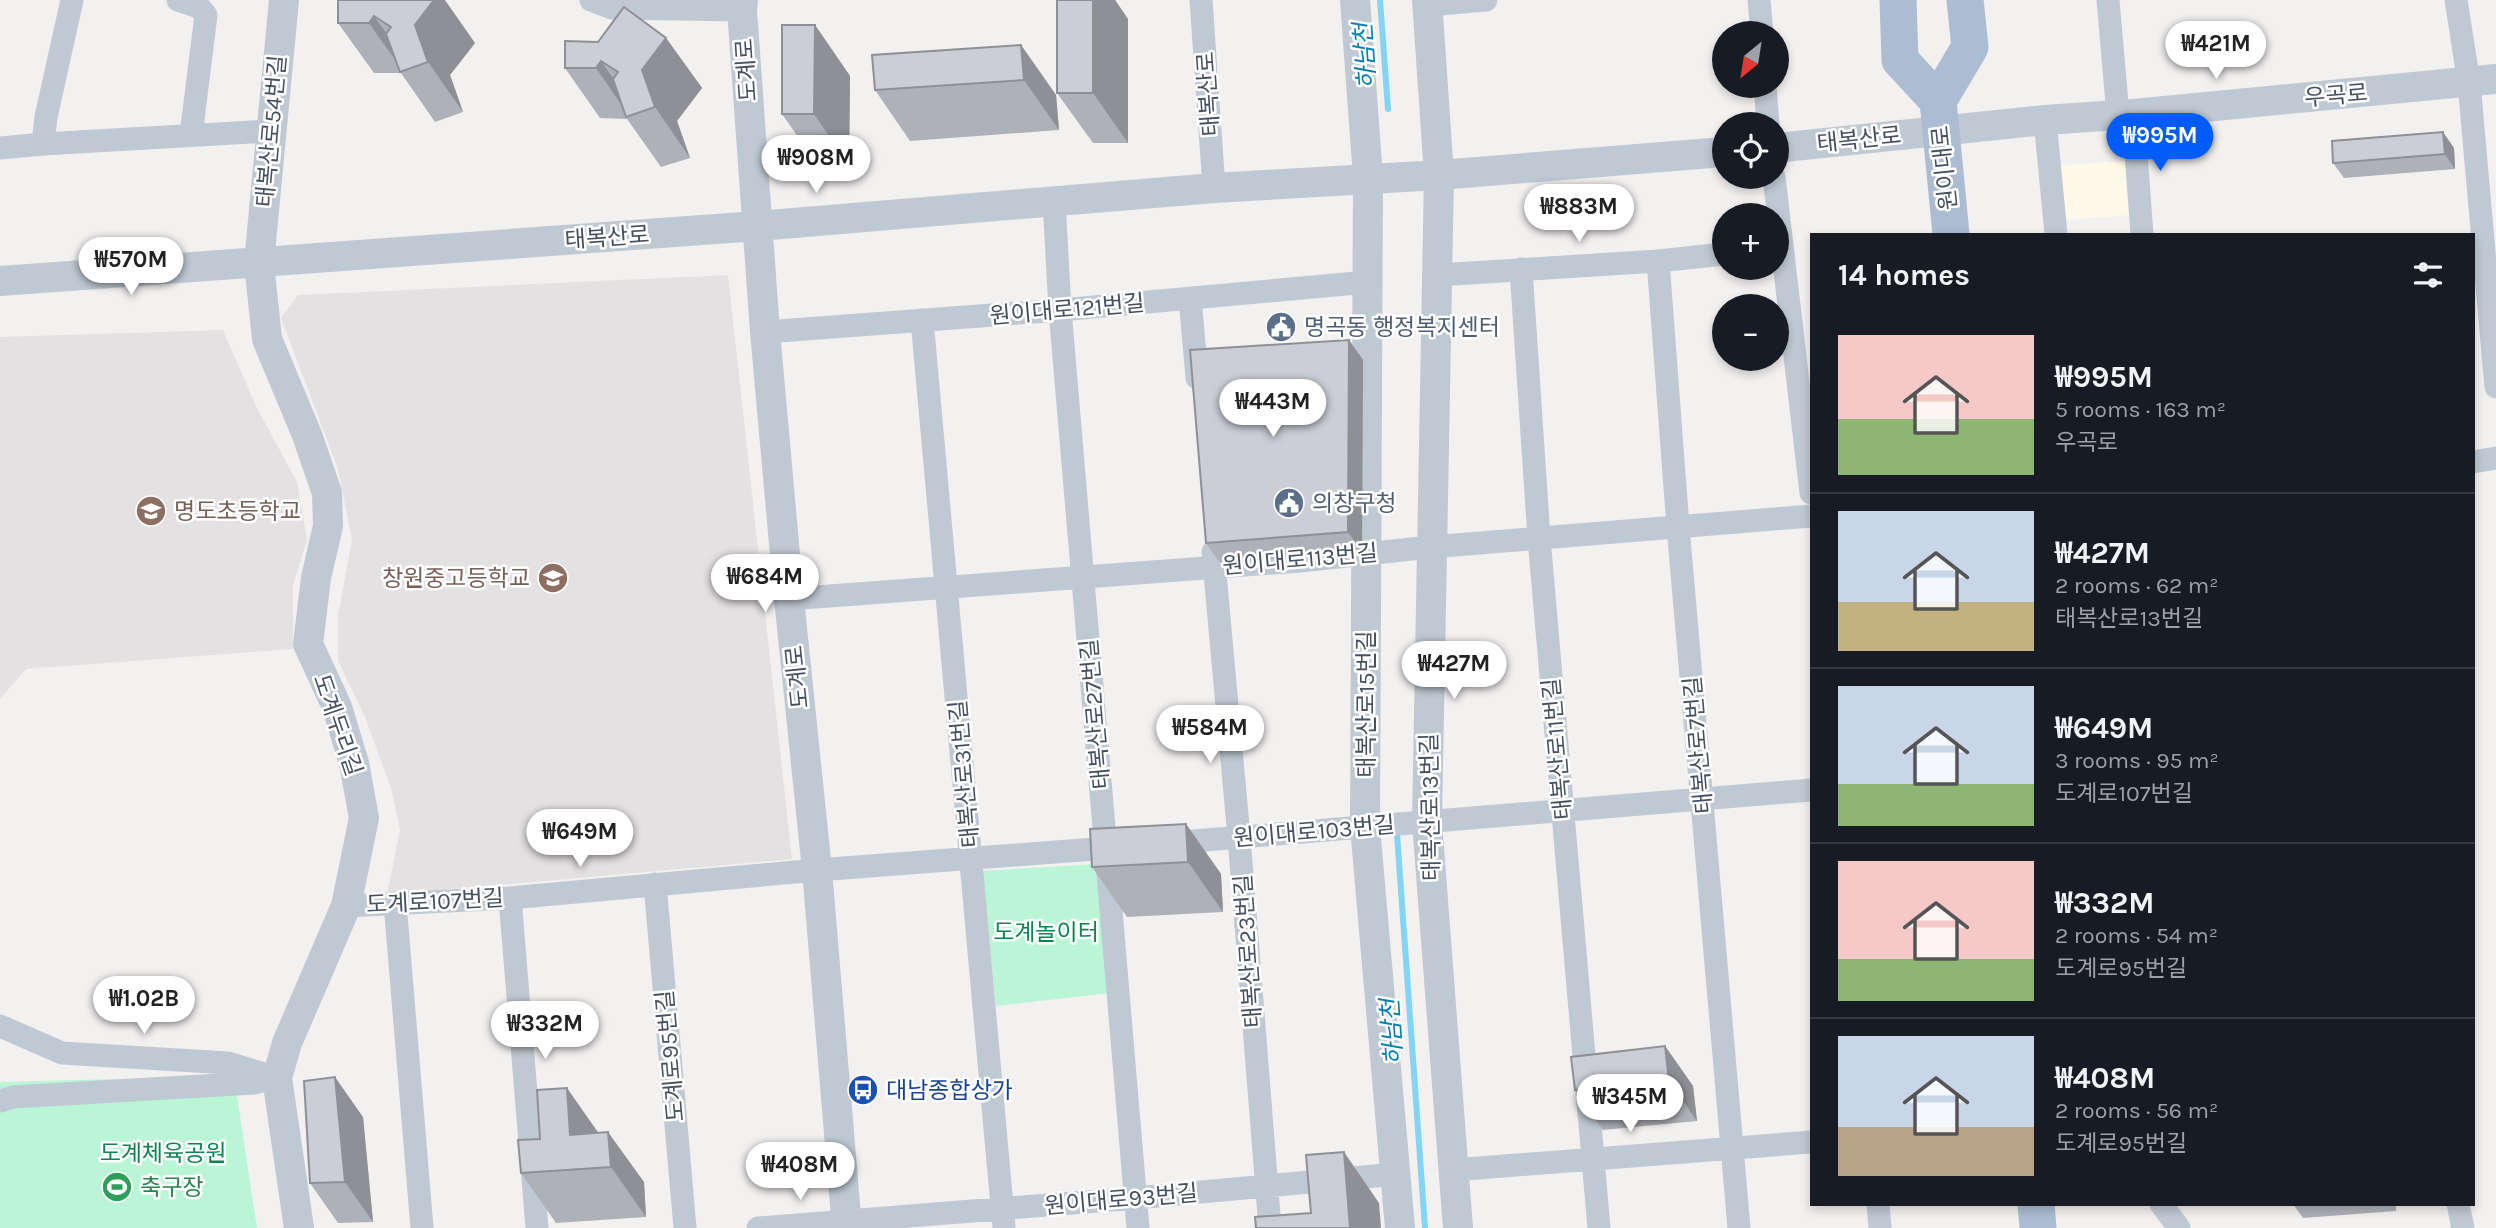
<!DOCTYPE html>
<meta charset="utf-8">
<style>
:root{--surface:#171b24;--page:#20242c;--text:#f1f3f6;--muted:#9ea1a6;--line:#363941;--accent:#035cf9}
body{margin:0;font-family:Karla,"Noto Sans KR",sans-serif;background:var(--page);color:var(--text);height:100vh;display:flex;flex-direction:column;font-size:26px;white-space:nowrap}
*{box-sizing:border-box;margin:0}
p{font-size:23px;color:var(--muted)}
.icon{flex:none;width:38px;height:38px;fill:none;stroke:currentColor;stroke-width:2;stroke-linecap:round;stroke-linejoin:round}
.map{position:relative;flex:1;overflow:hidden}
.side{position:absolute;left:1810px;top:233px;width:665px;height:973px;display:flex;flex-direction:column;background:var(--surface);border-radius:0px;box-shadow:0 4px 10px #0003}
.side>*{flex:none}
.needle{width:46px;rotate:210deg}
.fabs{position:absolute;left:1712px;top:21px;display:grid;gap:14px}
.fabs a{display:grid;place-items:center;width:77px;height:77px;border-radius:50%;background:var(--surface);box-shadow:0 4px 10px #0003;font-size:35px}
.price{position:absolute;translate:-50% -60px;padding:0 16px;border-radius:24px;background:#fff;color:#222;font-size:23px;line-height:46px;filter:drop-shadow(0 2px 4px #0008)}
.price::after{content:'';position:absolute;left:50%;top:42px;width:21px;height:16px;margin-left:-10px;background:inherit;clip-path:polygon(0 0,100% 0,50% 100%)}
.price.active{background:var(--accent);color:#fff}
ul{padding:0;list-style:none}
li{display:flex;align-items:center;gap:21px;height:175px;padding:0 28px}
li+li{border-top:2px solid var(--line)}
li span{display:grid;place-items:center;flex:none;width:196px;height:140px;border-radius:0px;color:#555}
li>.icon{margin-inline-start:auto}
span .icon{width:84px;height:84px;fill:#fffc;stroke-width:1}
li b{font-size:30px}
h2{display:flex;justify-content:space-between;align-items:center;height:84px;padding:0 28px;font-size:30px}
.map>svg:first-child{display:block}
.commercial{fill:#fef9e8}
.education{fill:#e4e1e2}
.green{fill:#baf5d5}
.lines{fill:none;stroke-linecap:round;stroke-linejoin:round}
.stream{stroke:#82d5f7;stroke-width:6}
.minor{stroke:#bfc9d3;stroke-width:23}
.tertiary{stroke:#bfc9d3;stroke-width:30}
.primary{stroke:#acbcd2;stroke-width:37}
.wall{fill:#afb1b8}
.shaded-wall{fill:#8e9096}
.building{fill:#cbced6;stroke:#8e9096;stroke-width:2}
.labels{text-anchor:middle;stroke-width:5;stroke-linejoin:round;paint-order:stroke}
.street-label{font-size:23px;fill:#455160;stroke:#fff}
.service-label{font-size:23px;fill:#4e5e75;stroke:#fff;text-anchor:start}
.education-label{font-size:23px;fill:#785e54;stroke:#fff;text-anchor:start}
.park-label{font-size:23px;fill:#0c8552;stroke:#fff}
.transit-label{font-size:23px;fill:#164399;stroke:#fff;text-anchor:start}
.leisure-label{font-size:23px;fill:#27864d;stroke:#fff;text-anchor:start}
.water-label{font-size:24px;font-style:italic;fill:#017eb0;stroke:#fff}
</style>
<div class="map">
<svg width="2496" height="1228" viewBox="0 0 2496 1228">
<rect width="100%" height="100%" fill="#f3f0f0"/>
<!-- commercial -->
<path class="commercial" d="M2126,161l6,54 -71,5 -7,-54z"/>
<!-- education -->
<path class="education" d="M728,275l64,584 -405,36 13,-65 -9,-42 -26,-71 -27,-56v-45l14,-76 -14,-71 -57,-151 17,-23z
M223,330l33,76 41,76 10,58 -14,45v64l-267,20 -26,30v-362z"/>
<!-- green -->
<path class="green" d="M1095,864l15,129 -114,13 -14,-135z
M234,1076l23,152h-257v-146z"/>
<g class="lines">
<!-- stream -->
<path class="stream" d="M1380,0l8,109
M1397,834l28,394"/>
<!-- minor -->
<path class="minor" d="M72,0l-26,117 -3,27 228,-13
M178,0l21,7 7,8 -15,120
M591,0l21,8 130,2
M1201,0l13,188
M1759,0l3,33
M2108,0l10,115
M2456,0l13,83 27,304
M1428,5l58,-5
M1765,86l3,38
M2133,114l9,120
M2045,120l11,114
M0,148l43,-4
M1774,177l37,316
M1054,201l6,109 78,918
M1658,261l20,266 61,701
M1521,269l18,269 60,690
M1438,275l220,-14 66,-7
M1190,298l7,80
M922,320l82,908
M765,332l295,-22 308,-28
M2473,462l23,-4
M1213,552l26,285 31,391
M789,599l511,-38 130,-14 381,-31
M1169,843l642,-53
M655,884l30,344
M510,898l27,330
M395,903l27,325
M346,906l164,-8 307,-28 304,-23
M0,1026l62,27 166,10 49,15
M0,1101l13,-4 241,-14 20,-5
M1453,1170l358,-28
M1878,1204l2,24
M2161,1204l18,24
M2458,1204l5,24
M758,1228l378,-30 260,-24"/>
<!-- tertiary -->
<path class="tertiary" d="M284,0l-25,263 8,76 40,96 20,58 1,33 -12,52 -8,66 29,63 17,56 10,55 -18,88 -59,137 -10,35 22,150
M743,0l-1,10 23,322 24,267 28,271 30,358
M1355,0l13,178 -3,649 35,401
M1427,0l12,175 -12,647 31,406
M1776,148l269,-28 88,-6 363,-35
M0,281l757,-55 457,-38 225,-13 285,-23"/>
<!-- primary -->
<path class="primary" d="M1898,0l2,60 38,41 13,133
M1938,101l32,-54 -5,-47
M2036,1204l2,24"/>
</g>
<!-- wall -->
<path class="wall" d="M338,0l137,43 -25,32 13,37 -28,10 -34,-49h-27l-36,-50z
M1057,0h58l13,19v124h-35l-36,-50z
M815,25l35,51 -1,89 -32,-1 -35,-50z
M666,38l36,50 -25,33 13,37 -29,9 -34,-48 -27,-1 -35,-50 33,-26z
M1021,45l35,50 3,35 -149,11 -35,-51z
M2454,148l1,21 -111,9 -11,-15z
M1349,340l14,20 -1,192 -142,11 -14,-20z
M1186,824l35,50 2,38 -96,5 -35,-50z
M1665,1046l28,40 4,35 -94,9 -28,-40z
M363,1117l10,105 -35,1 -28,-40z
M598,1133l46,49 2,35 -90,6 -35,-50z
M2293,1204h103v7l-93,7z"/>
<!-- shaded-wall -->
<path class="shaded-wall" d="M434,0h11l30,43 -25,32 13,37 -35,-50 -13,-37z
M1093,0h22l13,19v124l-35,-50z
M374,16l36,50 -7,5 -34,-48z
M815,25l35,51 -1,89 -35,-51z
M666,38l36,50 -25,33 13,37 -35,-51 -13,-37z
M1021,45l35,50 3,35 -35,-50z
M601,61l35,50 -7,5 -33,-48z
M2443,132l11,16 1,21 -10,-15z
M1349,340l14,20 -1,192 -14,-20z
M1186,824l35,50 2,38 -35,-50z
M1665,1046l28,40 4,35 -28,-40z
M335,1077l28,40 10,105 -28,-40z
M567,1088l35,50 -32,-3z
M608,1132l36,50 2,35 -35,-50z
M1344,1152l35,51 2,25h-31z"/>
<!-- building -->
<path class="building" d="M338,0h96l-19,25 13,37 -28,10 -14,-38 5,-7 -17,-11 -5,7h-31z
M1057,0h36v93h-36z
M624,7l42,31 -24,32 13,37 -29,10 -13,-38 5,-7 -17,-11 -5,7h-31v-27l33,1z
M782,25h33l-1,89h-32z
M1021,45l3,35 -149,10 -3,-35z
M2443,132l2,22 -112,9 -1,-22z
M1349,340l-1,192 -142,11 -16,-193z
M1186,824l2,38 -96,5 -2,-38z
M1665,1046l4,35 -94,9 -4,-33z
M335,1077l10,105 -35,1 -6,-102z
M567,1088l3,47 38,-3 3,35 -90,6 -3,-33 22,-1 -3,-49z
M1344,1152l6,76h-94l-1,-11 56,-4 -5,-58z"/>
<!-- icons -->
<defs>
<g id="civic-disc" transform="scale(1.575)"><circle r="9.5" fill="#5c6f8a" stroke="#fff"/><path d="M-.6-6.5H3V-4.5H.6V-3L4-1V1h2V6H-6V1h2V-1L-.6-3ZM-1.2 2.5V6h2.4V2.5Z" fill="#fff"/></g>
<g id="school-disc" transform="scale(1.575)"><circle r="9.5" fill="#8d6e63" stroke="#fff"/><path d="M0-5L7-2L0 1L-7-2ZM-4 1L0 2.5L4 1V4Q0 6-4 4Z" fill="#fff"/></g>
<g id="bus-disc" transform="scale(1.575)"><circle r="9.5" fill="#1a4fb4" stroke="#fff"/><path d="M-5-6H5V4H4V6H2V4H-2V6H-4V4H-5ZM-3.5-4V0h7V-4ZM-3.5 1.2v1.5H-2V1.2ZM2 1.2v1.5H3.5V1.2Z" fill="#fff"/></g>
<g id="stadium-disc" transform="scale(1.575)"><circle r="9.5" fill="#2e9e5b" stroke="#fff"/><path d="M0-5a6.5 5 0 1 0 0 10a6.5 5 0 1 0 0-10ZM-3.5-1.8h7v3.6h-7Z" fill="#fff"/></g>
</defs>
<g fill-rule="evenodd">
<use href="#civic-disc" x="1281" y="327"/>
<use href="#civic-disc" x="1289" y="503"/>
<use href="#school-disc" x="151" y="511"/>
<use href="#school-disc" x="553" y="578"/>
<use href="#bus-disc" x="863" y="1090"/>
<use href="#stadium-disc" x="117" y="1187"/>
</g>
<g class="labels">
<!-- street labels -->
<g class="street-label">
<text transform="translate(746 70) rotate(-94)" y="8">도계로</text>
<text transform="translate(1208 94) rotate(-94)" y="8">태복산로</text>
<text transform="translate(2336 95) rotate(-5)" y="8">우곡로</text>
<text transform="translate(271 131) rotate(-85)" y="8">태복산로54번길</text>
<text transform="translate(1859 139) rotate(-6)" y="8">태복산로</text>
<text transform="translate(1944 168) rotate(-96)" y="8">원이대로</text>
<text transform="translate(607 237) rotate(-4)" y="8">태복산로</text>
<text transform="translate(1067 309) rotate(-5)" y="8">원이대로121번길</text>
<text transform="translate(1300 559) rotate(-5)" y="8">원이대로113번길</text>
<text transform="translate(797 677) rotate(-96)" y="8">도계로</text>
<text transform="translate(1366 704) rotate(-90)" y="8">태복산로15번길</text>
<text transform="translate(1095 714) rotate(-95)" y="8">태복산로27번길</text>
<text transform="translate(338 725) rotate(71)" y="8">도계두리길</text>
<text transform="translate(1698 745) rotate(-95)" y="8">태복산로7번길</text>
<text transform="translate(1557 749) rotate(-95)" y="8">태복산로11번길</text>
<text transform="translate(964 774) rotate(-95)" y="8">태복산로31번길</text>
<text transform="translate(1430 807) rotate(-91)" y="8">태복산로13번길</text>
<text transform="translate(1314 831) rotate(-5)" y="8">원이대로103번길</text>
<text transform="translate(435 901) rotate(-3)" y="8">도계로107번길</text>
<text transform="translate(1248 951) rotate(-94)" y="8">태복산로23번길</text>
<text transform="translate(670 1056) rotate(-95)" y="8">도계로95번길</text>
<text transform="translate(1121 1199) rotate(-5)" y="8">원이대로93번길</text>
</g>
<!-- service labels -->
<g class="service-label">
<text x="1304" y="335">명곡동 행정복지센터</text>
<text x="1312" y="511">의창구청</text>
</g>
<!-- education labels -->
<g class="education-label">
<text x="174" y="519">명도초등학교</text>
<text x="530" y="586" text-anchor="end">창원중고등학교</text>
</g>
<!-- park labels -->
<g class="park-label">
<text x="1046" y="940">도계놀이터</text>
<text x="163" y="1161">도계체육공원</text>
</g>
<!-- transit labels -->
<g class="transit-label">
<text x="886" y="1098">대남종합상가</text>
</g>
<!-- leisure labels -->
<g class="leisure-label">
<text x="140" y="1195">축구장</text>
</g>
<!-- water labels -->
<g class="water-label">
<text transform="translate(1365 56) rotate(-94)" y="8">하남천</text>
<text transform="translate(1392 1032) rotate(-94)" y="8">하남천</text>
</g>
</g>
</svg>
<div class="fabs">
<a><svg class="needle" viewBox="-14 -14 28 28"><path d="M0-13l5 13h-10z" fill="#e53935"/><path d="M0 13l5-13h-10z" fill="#9ea1a6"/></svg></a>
<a><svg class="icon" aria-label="locate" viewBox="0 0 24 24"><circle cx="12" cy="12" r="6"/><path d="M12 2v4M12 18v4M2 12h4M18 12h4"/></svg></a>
<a>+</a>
<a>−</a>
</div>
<b class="price" style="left:2216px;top:81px">₩421M</b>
<b class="price active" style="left:2160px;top:173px">₩995M</b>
<b class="price" style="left:816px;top:195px">₩908M</b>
<b class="price" style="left:1579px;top:244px">₩883M</b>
<b class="price" style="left:131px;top:297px">₩570M</b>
<b class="price" style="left:1273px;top:439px">₩443M</b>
<b class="price" style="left:765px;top:614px">₩684M</b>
<b class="price" style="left:1454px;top:701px">₩427M</b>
<b class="price" style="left:1210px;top:765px">₩584M</b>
<b class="price" style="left:580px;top:869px">₩649M</b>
<b class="price" style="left:144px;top:1036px">₩1.02B</b>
<b class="price" style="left:545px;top:1061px">₩332M</b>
<b class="price" style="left:1630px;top:1134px">₩345M</b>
<b class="price" style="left:800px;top:1202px">₩408M</b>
<section class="side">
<h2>14 homes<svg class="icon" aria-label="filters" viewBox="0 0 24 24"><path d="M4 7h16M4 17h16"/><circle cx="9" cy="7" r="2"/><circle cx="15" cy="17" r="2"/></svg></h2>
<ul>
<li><span style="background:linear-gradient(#f6c9c9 60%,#8fb573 0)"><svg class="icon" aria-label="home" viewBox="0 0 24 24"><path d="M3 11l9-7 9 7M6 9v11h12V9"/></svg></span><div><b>₩995M</b><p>5 rooms · 163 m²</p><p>우곡로</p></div></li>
<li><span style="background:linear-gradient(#c9d6e8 65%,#c2b280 0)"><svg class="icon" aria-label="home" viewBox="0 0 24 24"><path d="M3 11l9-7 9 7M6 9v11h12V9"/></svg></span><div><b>₩427M</b><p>2 rooms · 62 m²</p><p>태복산로13번길</p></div></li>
<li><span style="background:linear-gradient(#c9d6e8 70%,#8fb573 0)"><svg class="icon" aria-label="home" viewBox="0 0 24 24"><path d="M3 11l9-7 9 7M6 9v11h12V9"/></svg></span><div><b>₩649M</b><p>3 rooms · 95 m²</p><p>도계로107번길</p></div></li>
<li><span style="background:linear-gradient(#f6c9c9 70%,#8fb573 0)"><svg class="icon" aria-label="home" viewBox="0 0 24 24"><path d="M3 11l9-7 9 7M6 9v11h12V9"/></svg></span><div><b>₩332M</b><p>2 rooms · 54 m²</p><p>도계로95번길</p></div></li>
<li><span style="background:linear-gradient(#c9d6e8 65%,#b9a48a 0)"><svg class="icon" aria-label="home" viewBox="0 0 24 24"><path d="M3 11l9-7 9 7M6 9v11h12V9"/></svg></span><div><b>₩408M</b><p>2 rooms · 56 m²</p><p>도계로95번길</p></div></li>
</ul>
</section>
</div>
